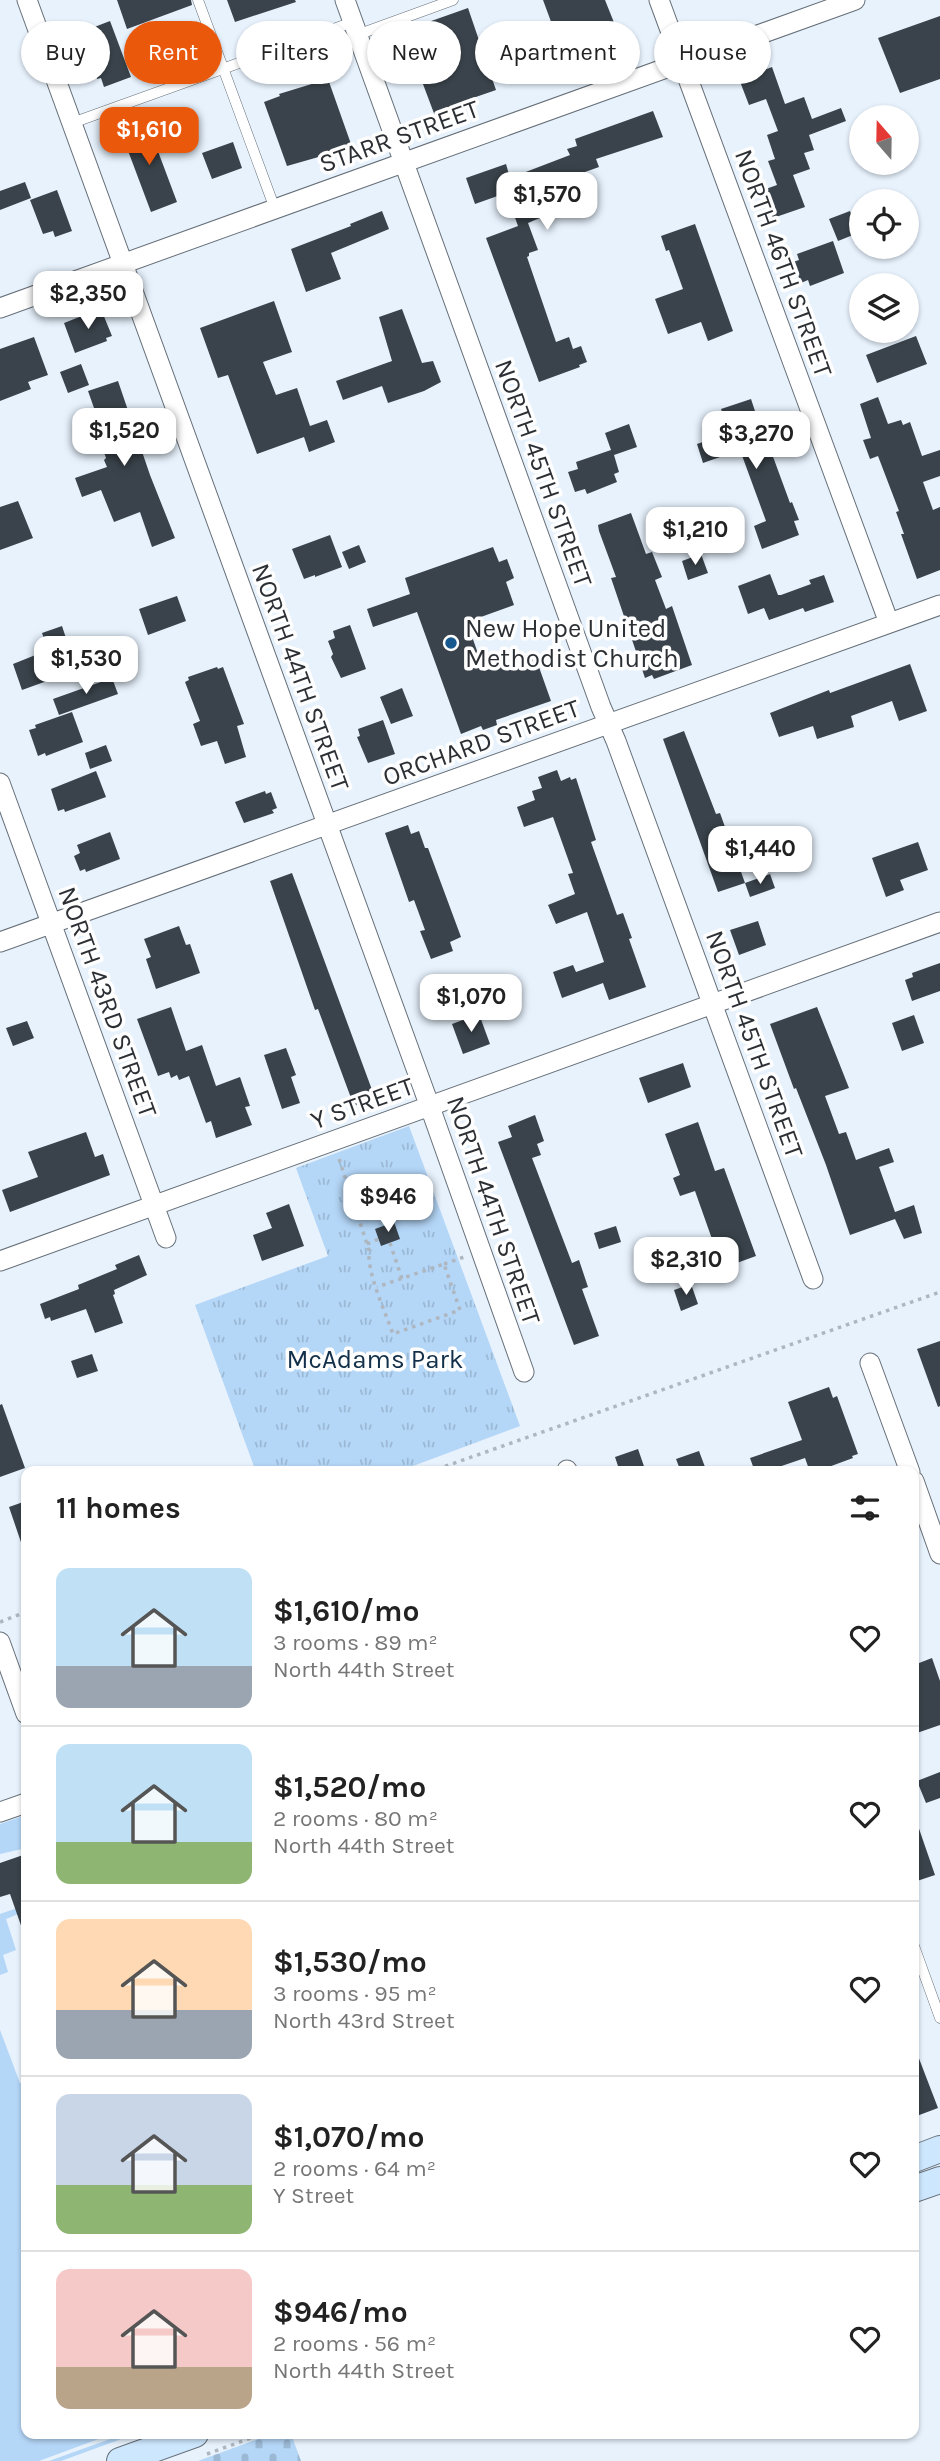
<!DOCTYPE html>
<meta charset="utf-8">
<style>
:root{--surface:#fff;--page:#f6f6f6;--text:#222;--muted:#767676;--line:#e0e0e0;--accent:#ea580c}
body{margin:0;font-family:Karla,sans-serif;background:var(--page);color:var(--text);height:100vh;display:flex;flex-direction:column;font-size:26px;white-space:nowrap}
*{box-sizing:border-box;margin:0}
p{font-size:23px;color:var(--muted)}
.icon{flex:none;width:38px;height:38px;fill:none;stroke:currentColor;stroke-width:2;stroke-linecap:round;stroke-linejoin:round}
.map{position:relative;flex:1;overflow:hidden}
.sheet{position:absolute;left:21px;top:1466px;width:898px;height:973px;display:flex;flex-direction:column;background:var(--surface);border-radius:14px;box-shadow:0 2px 5px #0004}
.sheet>*{flex:none}
.banner{position:absolute;left:21px;top:21px;width:900px;height:63px;display:flex;gap:14px}
.needle{width:46px;rotate:340deg}
.controls{position:absolute;left:849px;top:105px;display:grid;gap:14px}
.controls a{display:grid;place-items:center;width:70px;height:70px;border-radius:50%;background:var(--surface);box-shadow:0 2px 5px #0004;font-size:35px}
.price{position:absolute;translate:-50% -60px;padding:0 16px;border-radius:14px;background:#fff;color:#222;font-size:23px;line-height:46px;filter:drop-shadow(0 2px 4px #0008)}
.price::after{content:'';position:absolute;left:50%;top:42px;width:21px;height:16px;margin-left:-10px;background:inherit;clip-path:polygon(0 0,100% 0,50% 100%)}
.price.on{background:var(--accent);color:#fff}
ul{padding:0;list-style:none}
li{display:flex;align-items:center;gap:21px;height:175px;padding:0 35px}
li+li{border-top:2px solid var(--line)}
li span{display:grid;place-items:center;flex:none;width:196px;height:140px;border-radius:14px;color:#555}
li>.icon{margin-inline-start:auto}
span .icon{width:84px;height:84px;fill:#fffc;stroke-width:1}
li b{font-size:30px}
h2{display:flex;justify-content:space-between;align-items:center;height:84px;padding:0 35px;font-size:30px}
.chip{padding:0 24px;border-radius:32px;background:var(--surface);box-shadow:0 2px 5px #0004;font-size:24px;line-height:63px}
.chip.on{background:var(--accent);color:#fff}
.map>svg:first-child{display:block}
.grass{fill:#b4d6f7}
.cemetery{fill:url(#cemetery-stones)}
.park{fill:url(#park-tufts)}
.building{fill:#3a434b}
.lines{fill:none;stroke-linecap:round;stroke-linejoin:round}
.service-casing{stroke:#677079;stroke-width:11}
.minor-casing{stroke:#677079;stroke-width:21}
.secondary-casing{stroke:#677079;stroke-width:28}
.path{stroke:#aeb6bf;stroke-width:3.5;stroke-dasharray:3.5 5;stroke-linecap:butt}
.service{stroke:#fff;stroke-width:10}
.minor{stroke:#fff;stroke-width:19}
.secondary{stroke:#cde7fe;stroke-width:26}
.poi-dot{fill:#17598e;stroke:#fefefe;stroke-width:2.5}
.labels{text-anchor:middle;stroke-width:7;stroke-linejoin:round;paint-order:stroke}
.street-label{font-size:26px;fill:#2c3034;stroke:#fefefe}
.poi-label{font-size:26px;fill:#2c3034;stroke:#fefefe;text-anchor:start}
.park-label{font-size:26px;fill:#13304a;stroke:#fefefe}
</style>
<div class="map">
<svg width="940" height="2461" viewBox="0 0 940 2461">
<defs>
<pattern id="cemetery-stones" width="16" height="16" patternUnits="userSpaceOnUse" patternTransform="scale(1.75)"><rect width="16" height="16" fill="#b4d6f7"/><path d="M2 7V4a2 2 0 0 1 4 0v3zM10 15v-3a2 2 0 0 1 4 0v3z" fill="#9bb8d4"/></pattern>
<pattern id="park-tufts" width="24" height="20" patternUnits="userSpaceOnUse" patternTransform="scale(1.75)"><rect width="24" height="20" fill="#b4d6f7"/><path d="M3 7l-1-3M5 7V3M7 7l1-3M15 17l-1-3M17 17v-4M19 17l1-3" fill="none" stroke="#9bb8d4"/></pattern>
</defs>
<rect width="100%" height="100%" fill="#e7f2fd"/>
<!-- grass -->
<path class="grass" d="M26,1815v39l-4,-5 -22,5v-30z
M26,1905v6l-20,8 10,31 -13,5 5,17 -8,3v-61z
M0,2030l20,53 6,-1v352h86l-73,27h-39z
M124,2434h11l-74,27h-12z"/>
<!-- cemetery -->
<path class="cemetery" d="M272,2434h19l10,27h-103z"/>
<!-- park -->
<path class="park" d="M409,1126l111,300 -123,46h-141l-61,-167 133,-49 -32,-88z"/>
<!-- building -->
<path class="building" d="M117,0h74l1,5 -65,24z
M227,0h68l1,2 -61,20z
M543,0h62l18,45 -45,16 -7,-17 -24,9 -7,-19 13,-7z
M468,8l28,82 -26,9 1,4 -36,13 -32,-85z
M940,16v63l-40,14 -22,-55z
M110,21l21,56 -27,10 -3,-9 -4,1 -14,-37 4,-2 -3,-9z
M772,67l13,37 19,-7 8,22 29,-11 5,13 -37,14 5,15 -10,3 6,16 -17,6 12,32 -32,11 -10,-28 14,-5 -9,-24 7,-2 -8,-24 11,-4 -12,-32 -17,6 -10,-26z
M328,79l23,65 -16,5 1,3 -49,14 -23,-64 16,-6 -1,-2z
M653,111l10,26 -67,22 3,8 -39,14 1,4 -5,2 7,21 -35,15 10,27 -9,3v3l-2,1 29,85 13,-5 4,12 8,-3 6,16 -8,3 1,2 -41,15 -53,-144 32,-12 -12,-33 -31,11 -9,-26 40,-14 4,14 60,-23 -3,-6 10,-3 -2,-7z
M147,122l30,80 -26,10 -30,-80z
M233,142l9,26 -30,11 -10,-26z
M25,182l6,16 -31,12v-19z
M57,190l15,41 -17,6 -2,-6 -10,3 -13,-34z
M382,211l7,18 -58,24 10,26 -35,13 -15,-43 60,-23 -1,-2z
M850,211l8,22 -20,8 -9,-22z
M695,224l38,107 -25,10 -7,-19 -33,12 -13,-35 28,-10 -14,-39 -3,1 -5,-15z
M833,241l11,32 -34,13 -2,-6 -7,3 -8,-21 6,-2 -2,-6z
M274,301l18,51 -29,10 13,33 21,-7 13,38 17,-6 8,22 -26,10 -5,-15 -47,17 -29,-79 -10,3 -18,-50z
M402,309l20,54 11,-2 8,21 -17,9 -36,12 -6,-17 -39,14 -7,-19 56,-20 -13,-44z
M97,310l1,6 5,-2 9,22 -6,2 1,3 -32,12 -11,-30z
M916,336l11,28 -50,19 -11,-28z
M34,337l14,38 -20,7 3,7 -31,12v-52z
M81,364l8,21 -21,8 -8,-21z
M118,381l32,94 25,63 -23,9 -12,-35 -26,10 -13,-32 -19,7 -7,-19 32,-11 -3,-7 2,-2 -5,-15 5,-1 -18,-51z
M878,397l10,27 13,-4 2,5 7,-3 12,34 18,-6v26l-17,6 10,28 7,-3v63l-23,9 -16,-45h3l-8,-22 3,-1 -21,-55 -8,3 -7,-19 8,-2 -11,-34z
M751,399l15,45 2,-1 22,60 2,-1 7,18 -5,1 5,14 -37,14 -8,-23 12,-5 -26,-71 -37,13 -6,-19 32,-11 -8,-24z
M629,424l8,23 -23,8 5,17 -5,2 3,8 -30,12 -2,-5 -10,3 -7,-20 10,-3 -2,-7 35,-12 -6,-17z
M18,501l15,37 -33,12v-43z
M631,513l15,41 6,-2 10,25 -7,3 11,29 6,-3 20,59 -38,14 -2,-4 -7,3 -34,-100 5,-1 -17,-46 -1,-6z
M330,535l12,32 -27,10v-2l-11,4 -12,-30z
M359,545l7,17 -17,7 -7,-17z
M493,547l6,15 8,-3 7,19 -8,4 8,23 -47,17 17,49 50,-18 17,48 -55,19 1,5 -14,5 -2,-4 -20,8 -44,-122 -44,15 -6,-18 43,-15 -5,-16z
M701,554l7,19 -20,7 -6,-19z
M770,574l8,21h3l30,-11 -2,-4 15,-5 10,27 -29,10 -2,-4 -34,12 -5,-12 -16,6 -10,-28z
M177,596l9,25 -38,14 -9,-26z
M350,625l16,44 -25,9 -10,-21 2,-3 -5,-13 7,-3 -2,-7z
M62,626l7,21 -20,7 9,23 -36,13 -9,-26 35,-14 -6,-17z
M910,664l17,47 -28,10 -7,-20 -41,15 3,11 -37,12 -4,-13 -34,11 -9,-24 59,-23 1,3z
M217,667l1,2 5,-2 21,57 -7,2 9,31 -21,7 -8,-23 -16,5 -8,-22 7,-3 -15,-39 4,-2 -1,-3z
M112,678l6,16 -59,21 -6,-16z
M402,688l11,28 -22,8 -11,-27z
M72,712l11,30 -37,14 -1,-3 -7,3 -9,-26 7,-2 -1,-3z
M383,720l12,34 -27,9 -11,-26 3,-1 -2,-7z
M684,731l32,83 4,-1 25,70 -27,9 -55,-153z
M106,745l6,16 -22,8 -5,-16z
M557,770l4,11 9,-4 1,3 5,-2 20,62 -5,2 26,73 6,-2 9,25 -3,1 17,48 -37,13 -6,-17 -41,15 -9,-26 20,-7 3,7 28,-10 -17,-50 -31,12 -8,-19 27,-11 -7,-20 5,-1 -20,-56 -29,10 -7,-20 18,-7 -3,-9 10,-3 -4,-11z
M96,771l10,26 -41,15 -1,-3 -6,2 -7,-22z
M265,791l1,3 5,-2 6,16 -5,2 2,3 -30,10 -9,-21z
M408,825l3,9 8,-3 6,17h3l33,89 -11,5 3,9 -22,8 -11,-28 5,-1 -11,-30 -5,2 -24,-69z
M110,832l10,27 -34,13 -1,-3 -5,2 -6,-15 6,-3 -3,-8z
M918,842l10,28 -28,10 4,10 -18,7 -14,-39z
M292,873l83,225 -21,8 -36,-97 -3,1 -45,-129z
M770,874l5,14 -25,9 -5,-14z
M758,921l8,24 -27,10 -9,-25z
M179,926l7,19 4,-1 10,29 -44,16 -10,-30 5,-2 -7,-18z
M940,963v28l-28,10 -7,-21 8,-3 -1,-4z
M171,1007l15,44 16,-6 14,41 24,-9 10,29 -5,1 7,18 -36,13 -5,-17 -5,2 -17,-47 -10,4 -2,-5 -6,3 -2,-6 -11,4 -21,-57z
M817,1007l32,81 -24,8 14,38 7,-2 10,28 33,-12 5,14 -15,5 16,45 19,-7 8,28 -18,6 -9,-20 -45,16 -24,-70 -30,-77 -2,1 -24,-65z
M479,1014l11,30 -27,10 -11,-30z
M914,1015l10,28 -22,8 -10,-28z
M27,1021l7,17 -21,8 -7,-18z
M286,1048l10,27 -5,2 9,26 -18,6 -18,-54z
M683,1063l8,24 -43,16 -9,-25z
M535,1115l9,26 -7,3 4,11 -9,3 40,105 7,-3 9,27 -6,2 17,47 -25,9 -76,-203 14,-5 -4,-11z
M698,1122l17,49 9,-3 32,88 -33,12 -4,-11 -7,3 -6,-19 6,-2 -17,-48 -15,5 -7,-18 7,-3 -15,-41z
M86,1132l9,25 8,-3 7,21 -100,37 -8,-22 36,-13 -10,-25z
M289,1204l15,42 -42,15 -9,-26 19,-7 -6,-15z
M394,1222l6,17 -19,7 -6,-17z
M616,1226l5,16 -22,7 -5,-16z
M139,1255l8,20 -33,15 1,4 -2,1 10,28 -28,10 -9,-24 -35,12 -1,-4 -5,2 -5,-15 39,-15 -1,-4 39,-16 -2,-4z
M691,1284l7,20 -17,7 -7,-21z
M940,1341v65l-2,1 -21,-58z
M92,1354l6,17 -21,7 -6,-17z
M829,1387l4,11 4,-2 21,58 -6,2 1,2 -38,14h-5l-5,-14 -41,14h-9l-5,-14 52,-18 -14,-38z
M2,1404l23,64 -25,9v-72z
M638,1449l8,23h-26l-5,-15z
M699,1451l6,16 -14,5h-10l-5,-13z
M26,1501v49l-2,1 -15,-44z
M932,1658l8,23v44l-26,9v-69z
M940,1772v26l-14,5 -9,-22z
M916,1820l19,55 -21,7v-61z
M26,1854v79l-2,1 -14,-40 -10,3v-34z
M914,2048h1l23,60 -24,9z"/>
<g class="lines">
<!-- service casing -->
<g class="service-casing">
<path id="service" d="M198,0l77,209
M357,35l96,-35
M72,123l281,-101
M914,1946l26,72"/>
</g>
<!-- minor casing -->
<g class="minor-casing">
<path id="minor" d="M27,0l403,1107 94,265
M345,0l256,707 15,34 197,538
M659,0l230,623
M0,308l855,-308
M0,783l166,455
M0,942l940,-337
M0,1261l940,-339
M870,1363l40,109
M567,1470l1,2
M914,1481l26,73
M0,1642l26,72
M0,1812l26,-9"/>
</g>
<!-- secondary casing -->
<g class="secondary-casing">
<path id="secondary" d="M914,2159l26,-10
M914,2189l26,-9
M120,2461l75,-27"/>
</g>
<!-- path -->
<path class="path" d="M339,1159l30,91c-2,24 16,61 24,84l67,-24 -16,-46 -67,23
M390,1243l12,36
M367,1244l12,-5
M444,1264l20,-7
M429,1472l511,-180
M0,1622l26,-10
M207,2454l55,-20"/>
<!-- service -->
<use href="#service" class="service"/>
<!-- minor -->
<use href="#minor" class="minor"/>
<!-- secondary -->
<use href="#secondary" class="secondary"/>
</g>
<!-- markers -->
<circle class="poi-dot" cx="451" cy="643" r="7"/>
<g class="labels">
<!-- street labels -->
<g class="street-label">
<text transform="translate(399 136) rotate(-20)" y="9">STARR STREET</text>
<text transform="translate(784 263) rotate(70)" y="9">NORTH 46TH STREET</text>
<text transform="translate(544 473) rotate(70)" y="9">NORTH 45TH STREET</text>
<text transform="translate(301 677) rotate(70)" y="9">NORTH 44TH STREET</text>
<text transform="translate(481 742) rotate(-20)" y="9">ORCHARD STREET</text>
<text transform="translate(108 1002) rotate(70)" y="9">NORTH 43RD STREET</text>
<text transform="translate(755 1044) rotate(70)" y="9">NORTH 45TH STREET</text>
<text transform="translate(362 1103) rotate(-20)" y="9">Y STREET</text>
<text transform="translate(494 1210) rotate(71)" y="9">NORTH 44TH STREET</text>
</g>
<!-- poi labels -->
<g class="poi-label">
<text x="465" y="637">New Hope United<tspan x="465" dy="30">Methodist Church</tspan></text>
</g>
<!-- park labels -->
<g class="park-label">
<text x="375" y="1368">McAdams Park</text>
</g>
</g>
</svg>
<div class="controls">
<a><svg class="needle" viewBox="-14 -14 28 28"><path d="M0-13l5 13h-10z" fill="#e53935"/><path d="M0 13l5-13h-10z" fill="#767676"/></svg></a>
<a><svg class="icon" aria-label="locate" viewBox="0 0 24 24"><circle cx="12" cy="12" r="6"/><path d="M12 2v4M12 18v4M2 12h4M18 12h4"/></svg></a>
<a><svg class="icon" aria-label="layers" viewBox="0 0 24 24"><path d="M12 4l9 5-9 5-9-5zM3 14l9 5 9-5"/></svg></a>
</div>
<b class="price on" style="left:149px;top:167px">$1,610</b>
<b class="price" style="left:547px;top:232px">$1,570</b>
<b class="price" style="left:88px;top:331px">$2,350</b>
<b class="price" style="left:124px;top:468px">$1,520</b>
<b class="price" style="left:756px;top:471px">$3,270</b>
<b class="price" style="left:695px;top:567px">$1,210</b>
<b class="price" style="left:86px;top:696px">$1,530</b>
<b class="price" style="left:760px;top:886px">$1,440</b>
<b class="price" style="left:471px;top:1034px">$1,070</b>
<b class="price" style="left:388px;top:1234px">$946</b>
<b class="price" style="left:686px;top:1297px">$2,310</b>
<div class="banner">
<a class="chip">Buy</a>
<a class="chip on">Rent</a>
<a class="chip">Filters</a>
<a class="chip">New</a>
<a class="chip">Apartment</a>
<a class="chip">House</a>
</div>
<section class="sheet">
<h2>11 homes<svg class="icon" aria-label="filters" viewBox="0 0 24 24"><path d="M4 7h16M4 17h16"/><circle cx="9" cy="7" r="2"/><circle cx="15" cy="17" r="2"/></svg></h2>
<ul>
<li><span style="background:linear-gradient(#bfe0f5 70%,#9aa5b1 0)"><svg class="icon" aria-label="home" viewBox="0 0 24 24"><path d="M3 11l9-7 9 7M6 9v11h12V9"/></svg></span><div><b>$1,610/mo</b><p>3 rooms · 89 m²</p><p>North 44th Street</p></div><svg class="icon" aria-label="heart" viewBox="0 0 24 24"><path d="M12 20l-8-8c-3-5 5-10 8-4 3-6 11-1 8 4z"/></svg></li>
<li><span style="background:linear-gradient(#bfe0f5 70%,#8fb573 0)"><svg class="icon" aria-label="home" viewBox="0 0 24 24"><path d="M3 11l9-7 9 7M6 9v11h12V9"/></svg></span><div><b>$1,520/mo</b><p>2 rooms · 80 m²</p><p>North 44th Street</p></div><svg class="icon" aria-label="heart" viewBox="0 0 24 24"><path d="M12 20l-8-8c-3-5 5-10 8-4 3-6 11-1 8 4z"/></svg></li>
<li><span style="background:linear-gradient(#ffd9b3 65%,#9aa5b1 0)"><svg class="icon" aria-label="home" viewBox="0 0 24 24"><path d="M3 11l9-7 9 7M6 9v11h12V9"/></svg></span><div><b>$1,530/mo</b><p>3 rooms · 95 m²</p><p>North 43rd Street</p></div><svg class="icon" aria-label="heart" viewBox="0 0 24 24"><path d="M12 20l-8-8c-3-5 5-10 8-4 3-6 11-1 8 4z"/></svg></li>
<li><span style="background:linear-gradient(#c9d6e8 65%,#8fb573 0)"><svg class="icon" aria-label="home" viewBox="0 0 24 24"><path d="M3 11l9-7 9 7M6 9v11h12V9"/></svg></span><div><b>$1,070/mo</b><p>2 rooms · 64 m²</p><p>Y Street</p></div><svg class="icon" aria-label="heart" viewBox="0 0 24 24"><path d="M12 20l-8-8c-3-5 5-10 8-4 3-6 11-1 8 4z"/></svg></li>
<li><span style="background:linear-gradient(#f6c9c9 70%,#b9a48a 0)"><svg class="icon" aria-label="home" viewBox="0 0 24 24"><path d="M3 11l9-7 9 7M6 9v11h12V9"/></svg></span><div><b>$946/mo</b><p>2 rooms · 56 m²</p><p>North 44th Street</p></div><svg class="icon" aria-label="heart" viewBox="0 0 24 24"><path d="M12 20l-8-8c-3-5 5-10 8-4 3-6 11-1 8 4z"/></svg></li>
</ul>
</section>
</div>
